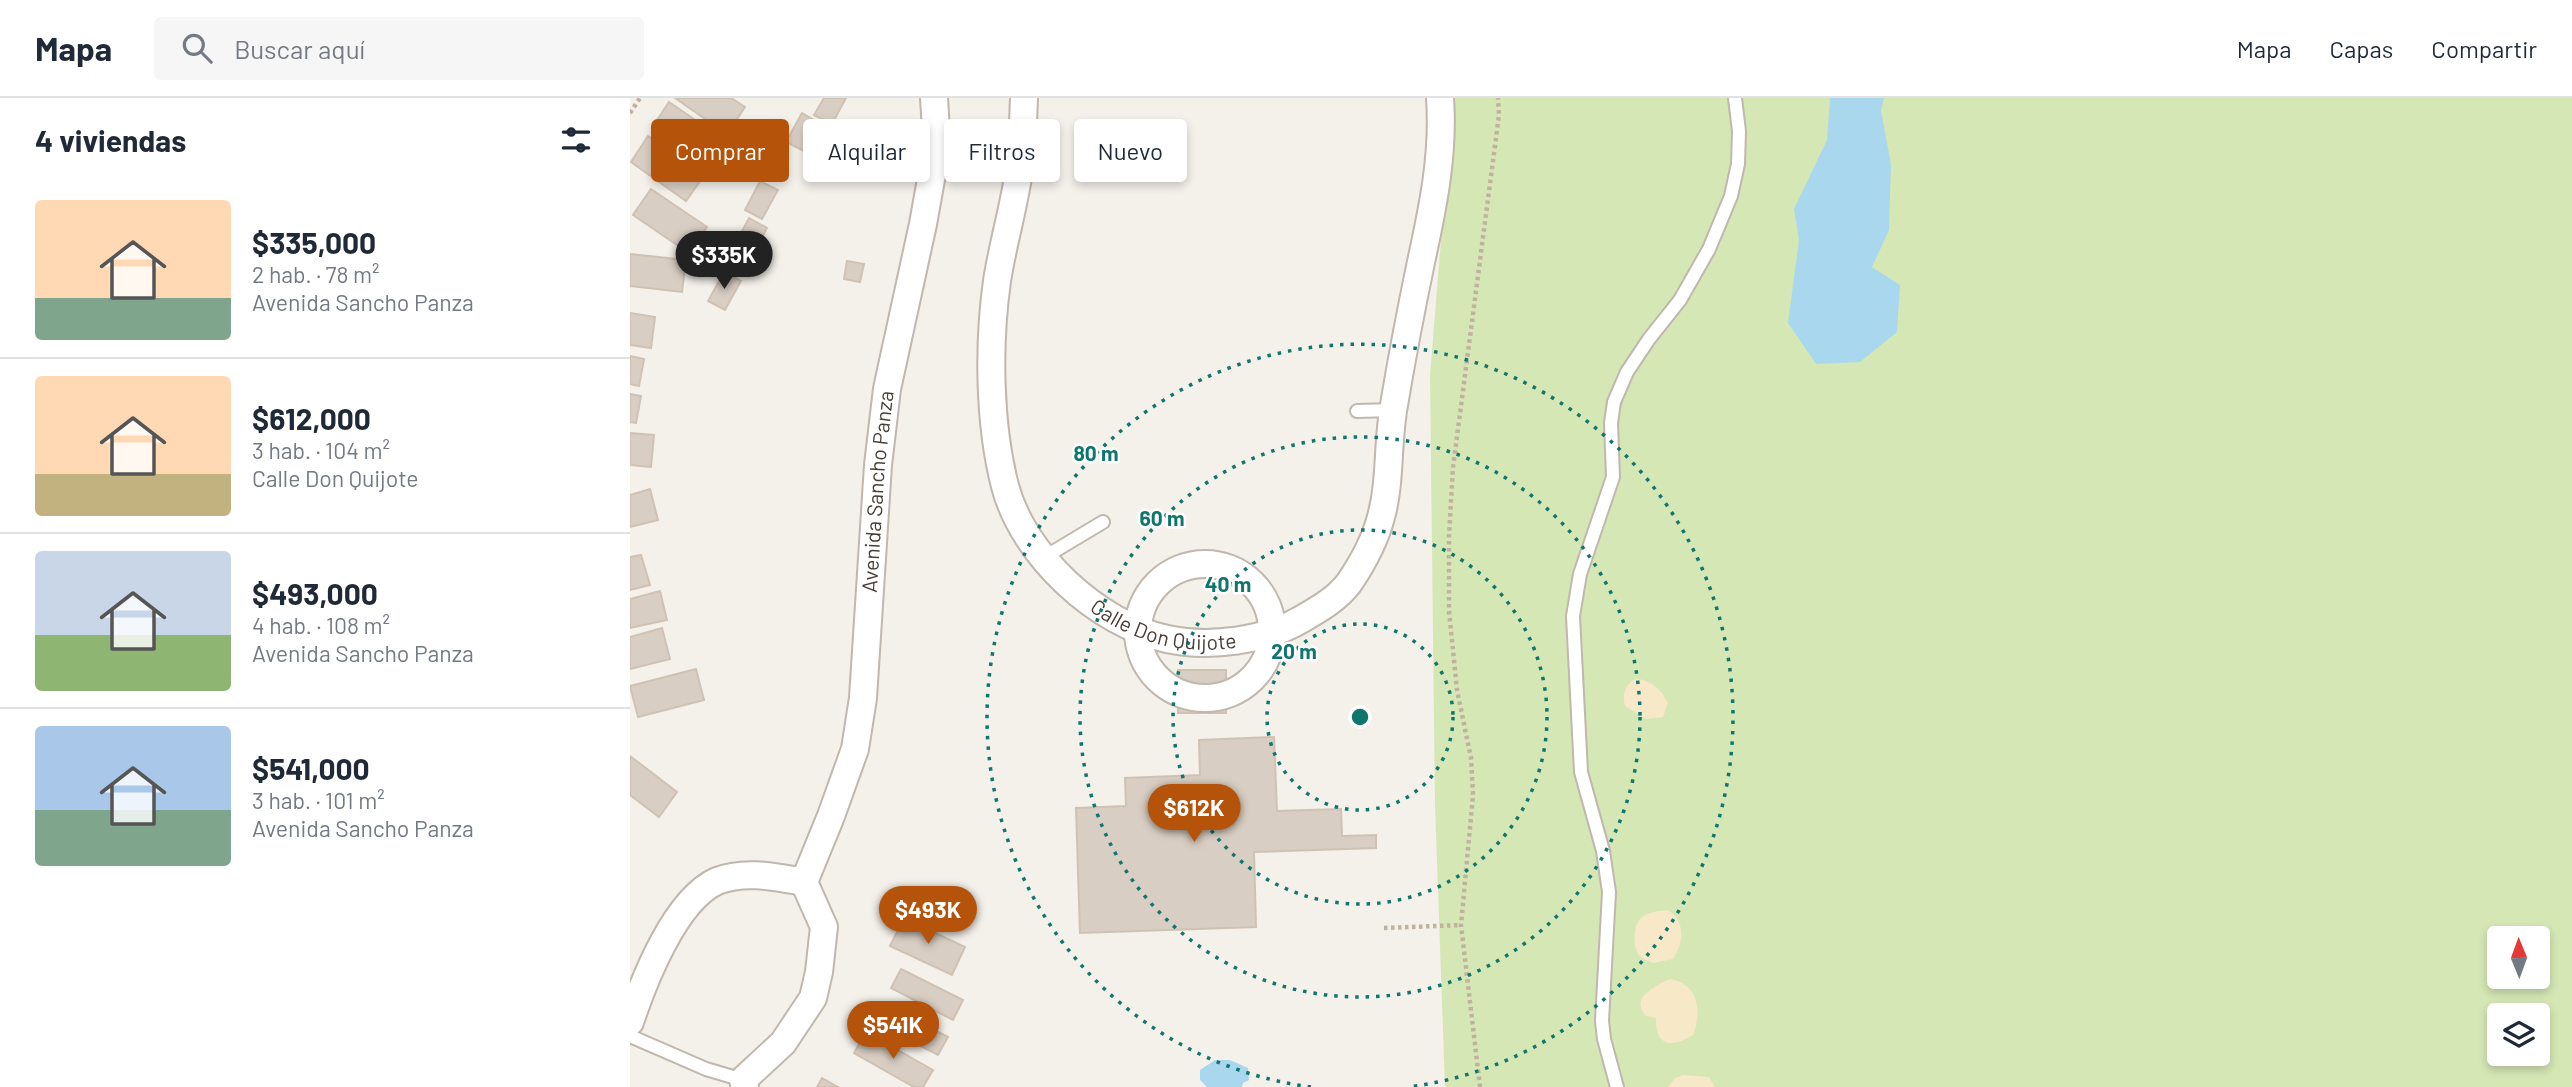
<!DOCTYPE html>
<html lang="es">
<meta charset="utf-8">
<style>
:root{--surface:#fff;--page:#f6f6f7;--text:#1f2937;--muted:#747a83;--line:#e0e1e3;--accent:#b45309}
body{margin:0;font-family:Barlow,sans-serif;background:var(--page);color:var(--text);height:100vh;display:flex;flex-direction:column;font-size:26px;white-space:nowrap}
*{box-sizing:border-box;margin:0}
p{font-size:23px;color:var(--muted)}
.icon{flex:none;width:38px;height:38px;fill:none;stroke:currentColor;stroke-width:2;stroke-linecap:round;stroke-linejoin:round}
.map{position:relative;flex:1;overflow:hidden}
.side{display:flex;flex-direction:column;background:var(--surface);width:630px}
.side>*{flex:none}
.top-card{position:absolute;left:21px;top:21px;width:665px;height:63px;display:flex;gap:14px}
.needle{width:46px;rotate:359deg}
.buttons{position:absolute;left:1857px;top:828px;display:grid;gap:14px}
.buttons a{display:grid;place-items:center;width:63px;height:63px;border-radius:7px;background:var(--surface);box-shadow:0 4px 10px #0003;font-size:35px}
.price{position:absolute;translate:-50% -60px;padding:0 16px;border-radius:24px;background:var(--accent);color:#fff;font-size:23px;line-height:46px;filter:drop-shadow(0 2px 4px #0008)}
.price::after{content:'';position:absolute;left:50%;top:42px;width:21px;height:16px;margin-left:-10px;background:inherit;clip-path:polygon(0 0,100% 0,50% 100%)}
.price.selected{background:#222;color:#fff}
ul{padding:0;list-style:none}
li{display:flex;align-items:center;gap:21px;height:175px;padding:0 35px}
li+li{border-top:2px solid var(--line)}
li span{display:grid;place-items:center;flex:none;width:196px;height:140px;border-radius:7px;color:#555}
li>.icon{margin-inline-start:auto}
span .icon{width:84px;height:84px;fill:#fffc;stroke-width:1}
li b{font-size:30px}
h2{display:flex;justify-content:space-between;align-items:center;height:84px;padding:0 35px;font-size:30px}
.pill{padding:0 24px;border-radius:7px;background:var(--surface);box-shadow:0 4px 10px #0003;font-size:24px;line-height:63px}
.pill.selected{background:var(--accent);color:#fff}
header{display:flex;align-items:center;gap:42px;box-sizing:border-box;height:98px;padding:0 35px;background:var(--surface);border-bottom:2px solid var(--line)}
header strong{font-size:33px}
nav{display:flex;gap:38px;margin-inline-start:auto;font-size:24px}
.search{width:490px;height:63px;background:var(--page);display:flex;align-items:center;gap:18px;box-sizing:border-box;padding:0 24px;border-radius:7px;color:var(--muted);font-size:26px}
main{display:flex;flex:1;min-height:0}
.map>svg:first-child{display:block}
.green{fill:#d5e7b5;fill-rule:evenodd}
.sand{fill:#f7e8c8}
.water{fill:#a9d8ee}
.building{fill:#d9cec3;stroke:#d0c2b3;stroke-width:2}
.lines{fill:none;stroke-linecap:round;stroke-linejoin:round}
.service-casing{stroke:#c0b7ad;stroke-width:16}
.minor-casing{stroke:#c0b7ad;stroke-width:30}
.path{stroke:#c1b29e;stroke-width:4.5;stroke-dasharray:3.5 3.5;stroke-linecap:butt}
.service{stroke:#fff;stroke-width:12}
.minor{stroke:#fff;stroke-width:26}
.ring{fill:none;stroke:#0f766e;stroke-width:3.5;stroke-dasharray:3.5 7}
.labels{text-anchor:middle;stroke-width:5;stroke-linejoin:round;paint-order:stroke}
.street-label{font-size:21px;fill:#484038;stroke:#fff}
.centre{fill:#0f766e;stroke:#fff;stroke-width:3.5}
.ring-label{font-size:21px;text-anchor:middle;font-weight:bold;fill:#0f766e;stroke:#fff;stroke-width:5;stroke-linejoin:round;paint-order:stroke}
</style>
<header>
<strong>Mapa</strong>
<div class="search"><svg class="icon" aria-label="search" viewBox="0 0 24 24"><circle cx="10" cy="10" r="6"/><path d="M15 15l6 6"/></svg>Buscar aquí</div>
<nav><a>Mapa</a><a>Capas</a><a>Compartir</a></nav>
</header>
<main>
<section class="side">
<h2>4 viviendas<svg class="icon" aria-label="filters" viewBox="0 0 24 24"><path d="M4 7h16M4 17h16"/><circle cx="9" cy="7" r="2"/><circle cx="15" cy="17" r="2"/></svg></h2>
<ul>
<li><span style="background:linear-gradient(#ffd9b3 70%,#7fa58c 0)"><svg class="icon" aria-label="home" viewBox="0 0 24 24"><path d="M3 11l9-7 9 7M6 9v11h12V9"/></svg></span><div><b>$335,000</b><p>2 hab. · 78 m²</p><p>Avenida Sancho Panza</p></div></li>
<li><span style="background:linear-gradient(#ffd9b3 70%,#c2b280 0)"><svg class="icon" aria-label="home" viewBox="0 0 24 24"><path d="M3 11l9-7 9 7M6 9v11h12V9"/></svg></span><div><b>$612,000</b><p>3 hab. · 104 m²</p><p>Calle Don Quijote</p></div></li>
<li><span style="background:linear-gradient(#c9d6e8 60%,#8fb573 0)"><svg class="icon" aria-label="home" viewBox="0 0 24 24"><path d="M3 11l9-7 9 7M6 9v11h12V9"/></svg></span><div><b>$493,000</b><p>4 hab. · 108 m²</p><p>Avenida Sancho Panza</p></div></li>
<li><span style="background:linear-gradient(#a9c7e8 60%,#7fa58c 0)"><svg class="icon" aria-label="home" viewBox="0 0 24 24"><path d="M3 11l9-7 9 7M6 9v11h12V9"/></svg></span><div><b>$541,000</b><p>3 hab. · 101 m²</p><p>Avenida Sancho Panza</p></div></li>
</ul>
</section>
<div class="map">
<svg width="1942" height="989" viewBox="0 0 1942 989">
<rect width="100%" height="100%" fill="#f4f0ea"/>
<!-- green -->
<path class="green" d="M816,0h1126v989h-1127l-10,-282 -5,-430 16,-196zM1869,840h39v38h-39zM1869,917h39v39h-39z"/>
<!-- sand -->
<path class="sand" d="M1005,581c15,0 27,11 33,24l-5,14 -17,2 -21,-13c-3,-10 0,-22 10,-27z
M1037,812c19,10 17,33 6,49l-20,4c-5,-2 -12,-5 -15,-9 -5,-8 -5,-27 2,-35 6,-7 18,-8 27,-9z
M1040,881c29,5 32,33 23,56 -22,13 -37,12 -37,-17l-10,-2c-17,-18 10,-31 24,-37z
M1053,977l26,2 6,10h-47l7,-9z"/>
<!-- water -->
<path class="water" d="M1200,0h54l-3,12 10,55 -2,65 -17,37 28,18 -3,47 -37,30 -44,2 -28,-41 11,-83 -5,-31 33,-69z
M585,962h15l18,8 1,12 -6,3 -1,4h-35l-7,-7v-10z"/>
<!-- building -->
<path class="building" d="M45,0h56l14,9 -18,27z
M194,0h22l-14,26 -18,-9z
M39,4l57,39 -18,26 -56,-39z
M172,15l17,10 -15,28 -18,-9z
M18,38l57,38 -19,27 -55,-39z
M140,44l17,9 -15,29 -17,-10z
M130,83l18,9 -16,29 -17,-9z
M21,91l56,38 -18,26 -56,-38z
M119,120l18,10 -15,28 -18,-10z
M0,156l56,6 -4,32 -52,-6z
M217,163l17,3 -4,18 -16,-3z
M94,174l17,9 -16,29 -17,-9z
M0,215l25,4 -4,31 -21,-3z
M0,258l14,3 -5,27 -9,-2z
M0,296l11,2 -5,27 -6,-1z
M0,335l24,2 -3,32 -21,-2z
M20,391l8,31 -28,7v-32z
M11,457l9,30 -20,5v-33z
M30,493l7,29 -37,8v-29z
M32,530l8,31 -40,10v-32z
M66,571l8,31 -66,17 -8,-31z
M548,572h48v43h-48z
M644,639l3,74 64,-2 1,27 34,-1v13l-122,4 2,75 -176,6 -4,-125 50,-2 -1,-28 75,-3 -1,-35z
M0,658l47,36 -18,25 -29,-22z
M274,820l61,29 -13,28 -62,-29z
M271,871l62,31 -10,20 -62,-32z
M255,907l63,32 -10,18 -62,-32z
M236,934l67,38 -10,17h-9l-60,-34z
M192,980l16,9h-21z"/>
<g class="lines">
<!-- service casing -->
<g class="service-casing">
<path id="service" d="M727,313l36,-1
M413,460l60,-36
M0,938l76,33 37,11
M987,989l-13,-48 -2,-18 7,-129 -6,-41 -22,-79 -8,-156 7,-42 33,-97 -2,-54 3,-21 13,-30 22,-33 31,-39 29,-51 22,-53 7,-32 1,-33 -4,-33"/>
</g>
<!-- minor casing -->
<g class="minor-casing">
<g id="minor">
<path id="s1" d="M394,0c-1,22 -1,45 -4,66 -5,40 -17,78 -23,117 -9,64 -8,143 8,205 18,69 92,138 162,153 42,9 98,2 135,-20 17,-10 35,-20 47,-36 13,-19 26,-43 32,-66 10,-36 6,-75 13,-112 8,-48 17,-95 27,-143 12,-55 23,-108 19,-164"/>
<circle cx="575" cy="533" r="67"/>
<path id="s2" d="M174,784l27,-66 24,-67 8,-51 15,-233 9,-76 36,-165 14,-78 -3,-48"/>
<path d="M0,924c14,-42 45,-122 87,-141 28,-11 59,-4 87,1"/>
<path d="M115,989l-2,-7 40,-37 30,-45 6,-26 5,-45 -20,-45"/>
</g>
</g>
<!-- path -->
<path class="path" d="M0,15l10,-15
M754,830l77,-3
M850,989l-19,-162 12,-130 -2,-37 -14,-68 -8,-79v-75l4,-69 46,-352 -1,-17"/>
<!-- service -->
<use href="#service" class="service"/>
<!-- minor -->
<use href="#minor" class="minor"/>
</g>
<!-- distance rings -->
<g class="ring">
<circle cx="730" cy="619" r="93"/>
<circle cx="730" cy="619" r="187"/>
<circle cx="730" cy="619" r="280"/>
<path d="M681 989A373 373 0 1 1 779 989"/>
</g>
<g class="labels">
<!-- street labels -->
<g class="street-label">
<text dy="7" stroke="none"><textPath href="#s2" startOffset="401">Avenida Sancho Panza</textPath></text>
<text dy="7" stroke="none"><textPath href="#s1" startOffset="618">Calle Don Quijote</textPath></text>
</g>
</g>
<circle cx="730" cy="619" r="10" class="centre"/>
<g class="ring-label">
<text x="466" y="363">80 m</text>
<text x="532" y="428">60 m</text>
<text x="598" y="494">40 m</text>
<text x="664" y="561">20 m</text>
</g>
</svg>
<div class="buttons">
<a><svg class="needle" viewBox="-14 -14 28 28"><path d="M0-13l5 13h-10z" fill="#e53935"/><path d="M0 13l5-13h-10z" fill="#747a83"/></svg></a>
<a><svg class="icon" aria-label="layers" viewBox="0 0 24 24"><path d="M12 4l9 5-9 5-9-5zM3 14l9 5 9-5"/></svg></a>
</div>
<b class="price selected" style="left:94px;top:193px">$335K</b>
<b class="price" style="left:564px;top:746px">$612K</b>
<b class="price" style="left:298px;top:848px">$493K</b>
<b class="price" style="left:263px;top:963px">$541K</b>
<div class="top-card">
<a class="pill selected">Comprar</a>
<a class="pill">Alquilar</a>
<a class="pill">Filtros</a>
<a class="pill">Nuevo</a>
</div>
</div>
</main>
